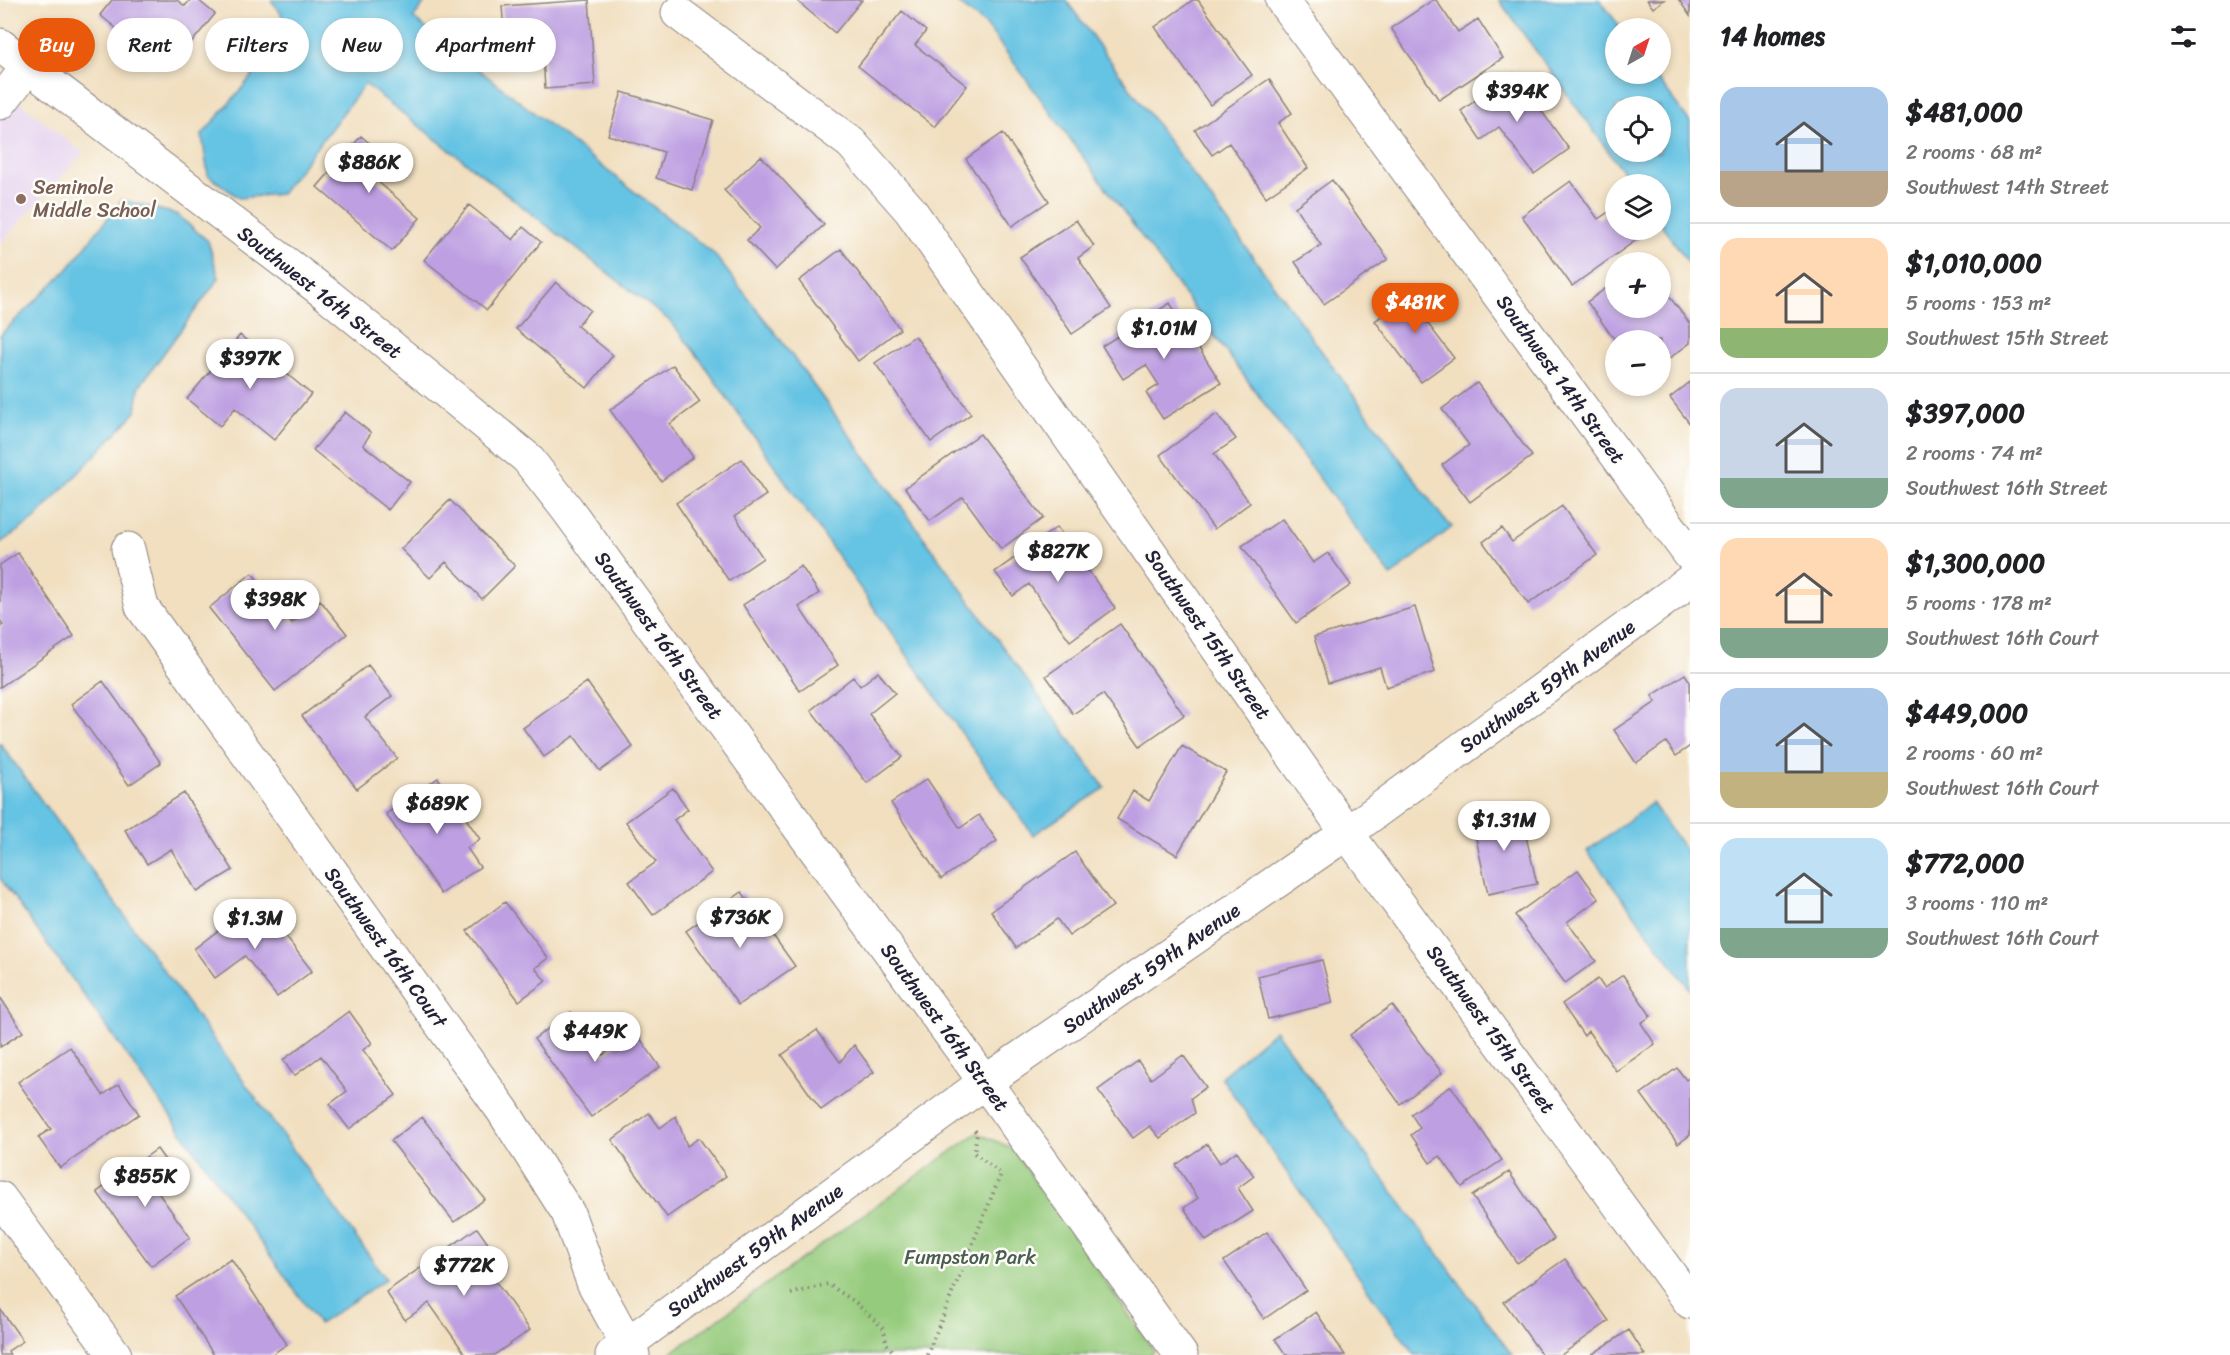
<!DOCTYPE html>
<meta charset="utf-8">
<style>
:root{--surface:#fff;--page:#f2f2f2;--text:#202124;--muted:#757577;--line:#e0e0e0;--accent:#ea580c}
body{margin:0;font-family:Sriracha,sans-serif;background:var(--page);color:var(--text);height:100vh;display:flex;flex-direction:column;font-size:22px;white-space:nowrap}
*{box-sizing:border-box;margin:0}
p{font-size:20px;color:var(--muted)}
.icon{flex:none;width:33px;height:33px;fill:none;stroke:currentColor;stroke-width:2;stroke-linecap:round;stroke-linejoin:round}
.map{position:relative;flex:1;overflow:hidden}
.side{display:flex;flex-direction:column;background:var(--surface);width:540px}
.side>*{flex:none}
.top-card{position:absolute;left:18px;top:18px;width:570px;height:54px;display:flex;gap:12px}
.needle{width:39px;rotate:39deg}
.buttons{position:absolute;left:1605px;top:18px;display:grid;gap:12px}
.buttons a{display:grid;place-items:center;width:66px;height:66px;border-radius:50%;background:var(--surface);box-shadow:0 3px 9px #0003;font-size:30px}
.price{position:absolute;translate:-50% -51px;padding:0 14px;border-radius:21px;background:#fff;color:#222;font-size:20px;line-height:39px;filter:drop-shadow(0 2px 3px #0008)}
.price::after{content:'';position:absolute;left:50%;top:36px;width:18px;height:14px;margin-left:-9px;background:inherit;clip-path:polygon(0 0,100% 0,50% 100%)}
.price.active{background:var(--accent);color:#fff}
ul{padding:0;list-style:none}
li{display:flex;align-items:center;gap:18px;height:150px;padding:0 30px}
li+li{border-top:2px solid var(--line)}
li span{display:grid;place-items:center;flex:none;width:168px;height:120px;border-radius:18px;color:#555}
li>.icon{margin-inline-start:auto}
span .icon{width:72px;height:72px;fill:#fffc;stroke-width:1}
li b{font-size:26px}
h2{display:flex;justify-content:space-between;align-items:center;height:72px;padding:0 30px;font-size:26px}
.chip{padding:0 21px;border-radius:27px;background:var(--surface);box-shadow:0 3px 9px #0003;font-size:21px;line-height:54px}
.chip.active{background:var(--accent);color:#fff}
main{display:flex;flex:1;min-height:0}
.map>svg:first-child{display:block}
.built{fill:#e6d2f0}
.green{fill:#95cb7c;stroke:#5c765c;stroke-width:1.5}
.water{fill:#65c3e3;stroke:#44728f;stroke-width:1.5;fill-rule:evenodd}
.building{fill:#bd9fe2}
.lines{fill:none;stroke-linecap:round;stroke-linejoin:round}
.minor-casing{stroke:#8a807e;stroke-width:35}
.path{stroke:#8a807e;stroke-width:4;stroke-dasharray:1.5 4.5;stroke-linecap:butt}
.minor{stroke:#fff;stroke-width:33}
.education-dot{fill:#8d6e63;stroke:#fdfcf7;stroke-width:2}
.labels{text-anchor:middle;stroke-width:5;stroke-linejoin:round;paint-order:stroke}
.education-label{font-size:20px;fill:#785e54;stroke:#fdfcf7;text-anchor:start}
.street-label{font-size:20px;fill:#22223b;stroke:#fdfcf7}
.park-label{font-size:20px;fill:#4a5d52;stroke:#fdfcf7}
</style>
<main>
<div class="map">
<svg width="1690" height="1355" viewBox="0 0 1690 1355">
<rect width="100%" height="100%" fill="#fdfcf7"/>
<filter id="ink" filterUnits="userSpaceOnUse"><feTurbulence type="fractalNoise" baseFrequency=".0167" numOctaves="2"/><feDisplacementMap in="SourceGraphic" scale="12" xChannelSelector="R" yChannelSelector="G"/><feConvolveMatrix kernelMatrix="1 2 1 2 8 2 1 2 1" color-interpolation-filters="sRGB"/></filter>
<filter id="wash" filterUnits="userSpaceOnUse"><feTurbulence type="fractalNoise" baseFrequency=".008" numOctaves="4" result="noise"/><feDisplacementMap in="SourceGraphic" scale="24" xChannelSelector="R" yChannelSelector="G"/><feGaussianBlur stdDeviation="1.35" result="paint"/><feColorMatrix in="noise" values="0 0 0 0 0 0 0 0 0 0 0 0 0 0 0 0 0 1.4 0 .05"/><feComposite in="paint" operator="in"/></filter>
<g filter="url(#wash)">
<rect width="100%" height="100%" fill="#f1dfc0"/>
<!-- built -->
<path class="built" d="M0,86l83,67 -83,91z"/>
<!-- green -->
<path class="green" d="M977,1133l35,15 142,203 -5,4h-481z"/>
<!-- water -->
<path class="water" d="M271,0h156l-14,18 301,236 69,89 322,445 -72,47 -336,-480 -26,-33 -306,-238 -84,110 -42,4 -31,-23 -6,-40c16,-19 78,-88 82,-106 2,-12 -6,-20 -13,-29z
M954,0h112l377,518 9,9 -61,49 -404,-550z
M1499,0h101l21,28h-5v46h38l36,48v143l-29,-41 -1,-40h-28zM1616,106h44v46h-44z
M122,200l54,14 32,27 11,37 -80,109 -3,25 -101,107 -35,24v-208l67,-65z
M0,743l386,536 -67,45 -319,-446z
M1652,803l38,54v132l-103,-138z
M1275,1030l237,325h-97l-43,-59 -151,-219z"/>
<g id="blocks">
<!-- building -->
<path class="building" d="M112,0h65l8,6 5,-6h8l17,14 -41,50 -41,-33 -5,7 -28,-23z
M589,0l6,85 -50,4 -2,-34 -37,3 -4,-52z
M796,0h66l-27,33z
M1193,0h5l54,75 -42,30 -55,-78z
M1433,0h3l22,32 20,-13 25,39 -64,42 -48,-72z
M1647,0h17l-11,8z
M1679,0h11v16z
M902,11l24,20 -11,14 52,41 -32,41 -77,-61z
M1514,73l55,76 -35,25 -35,-47 -18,13 -20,-29z
M1269,79l23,34 -14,10 30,45 -42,29 -37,-54 -17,12 -17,-25z
M622,92l91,28 -21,70 -36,-12 8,-26 -56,-17z
M1003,133l46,68 -37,25 -46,-67z
M361,136l30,25 -15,19 44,38 -28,33 -75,-64z
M761,156l63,69 -49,45 -28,-30 13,-12 -36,-38z
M1332,180l56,79 -64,45 -29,-42 26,-17 -26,-38z
M1571,181l27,38 18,-12v23h17l6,8 -67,48 -50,-70z
M469,205l44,35 10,-13 18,15 -54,68 -63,-50z
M1076,220l18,26 -16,12 33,50 -39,26 -52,-77z
M841,249l59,80 -42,32 -59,-80z
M1616,281v27h44v-24l30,40v19l-30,22v-25h-45l-28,-38z
M556,282l34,28 -13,16 36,29 -26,33 -71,-59z
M1421,286l17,24 -13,10 29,38 -33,24 -46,-61z
M1170,303l51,80 -58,36 -17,-26 13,-8 -13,-20 -23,14 -21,-33z
M240,335l71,59 -37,46 -39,-32 -15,18 -33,-27z
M915,336l56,78 -40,28 -56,-79z
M673,365l27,37 -30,22 23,33 -32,24 -51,-71z
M1690,382v42l-20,-26z
M1477,383l55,73 -62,46 -28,-37 27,-20 -27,-36z
M345,412l26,21 -8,12 47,37 -22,28 -75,-60z
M1217,414l19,25 -22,15 36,49 -36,26 -54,-74z
M980,434l63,84 -42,31 -38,-52 -33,24 -25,-33z
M742,459l24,36 -31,21 28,42 -34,23 -53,-78z
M450,500l65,66 -33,33 -36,-37 -16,16 -29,-29z
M1562,506l35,49 -69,49 -45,-62 19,-14 10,14z
M1282,519l31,44 15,-10 23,32 -55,38 -54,-77z
M1057,527l58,81 -45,33 -41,-57 -16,12 -18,-24z
M18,553l56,83 -74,51v-60l3,-2 -3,-5v-55z
M801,566l18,27 -20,14 39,58 -38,26 -57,-86z
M252,573l40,50 28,-23 27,34 -72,57 -66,-83z
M1415,607l20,65 -49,15 -6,-20 -52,16 -14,-46z
M1120,624l64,91 -44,31 -37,-52 -30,20 -27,-38z
M368,665l24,31 -27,21 32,41 -40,31 -55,-73z
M878,672l17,21 -26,21 33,43 -35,26 -56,-73 42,-33 7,9z
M1685,674l5,8v64l-14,10 -10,-14 -30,21 -22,-33 42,-28 -4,-6z
M103,681l58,82 -32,22 -58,-81z
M587,682l46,65 -33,24 -26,-35 -30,21 -21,-29z
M1182,746l44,26 -49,83 -60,-36 16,-28 16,10z
M438,778l42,61 -13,9 13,19 -39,27 -55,-80z
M927,779l33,49 19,-13 18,26 -56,38 -50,-76z
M673,788l15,21 -14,11 38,52 -59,43 -24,-33 27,-20 -30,-40z
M184,793l49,77 -36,22 -26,-43 -24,15 -22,-34z
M1520,810l17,74 -49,10 -16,-74z
M1075,852l38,54 -44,30 -12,-17 -41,29 -25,-37z
M1578,870l21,29 -32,23 29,39 -31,22 -50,-68z
M742,892l53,74 -57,39 -52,-74z
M258,900l54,71 -35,26 -32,-41 -30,22 -21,-29z
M505,902l43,56 -13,10 11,13 -27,20 -52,-70z
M1322,960l11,43 -65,16 -10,-43z
M1623,975l28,41 -10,7 14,21 -39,27 -28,-40 -4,5 -22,-32 36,-25 6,9z
M0,997l23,35 -23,15z
M1392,1005l50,68 -42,31 -50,-69z
M349,1011l23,32 -9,7 33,45 -47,34 -19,-25 17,-13 -26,-35 -27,20 -11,-16z
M571,1012l32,43 32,-24 25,36 -69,50 -57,-78z
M817,1030l23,32 14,-17 20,27 -53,38 -39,-55z
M70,1047l33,48 16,-11 20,30 -79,54 -22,-31 13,-8 -33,-47z
M1183,1055l23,32 -15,11 4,15 -35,25 -10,-12 -17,12 -35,-48 40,-29 13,18z
M1677,1068l9,12 4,-3v58l-12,9 -37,-50z
M1451,1086l51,74 -40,27 -22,-31 -10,7 -19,-28 9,-7 -9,-14z
M649,1113l11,15 16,-12 11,30 12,-8 27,38 -59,41 -55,-77z
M422,1117l63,82 -31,23 -63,-81z
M1207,1144l13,19 17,-12 17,25 -16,12 15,23 -47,30 -22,-33 14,-10 -22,-33z
M157,1149l17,24 -20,14 36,50 -39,29 -54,-74z
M1509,1172l45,67 -37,24 -45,-67z
M477,1228l29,41 -13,9 37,52 -36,25h-28l-37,-52 -24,17 -19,-28z
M1267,1232l39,58 -42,29 -40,-58z
M231,1259l56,85 -16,11h-57l-39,-59z
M1565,1259l44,62 -48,34h-19l-38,-53z
M0,1309l23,32 -15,10 2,4h-10z
M1316,1312l29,43h-59l-11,-16z
M1629,1330l16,25h-54z"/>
</g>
</g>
<g filter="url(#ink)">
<use href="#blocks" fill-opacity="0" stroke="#8a807e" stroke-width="1.5"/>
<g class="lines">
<!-- minor casing -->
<g class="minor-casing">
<path id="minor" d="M1282,0l408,555
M678,13l173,130 59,67 437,623 343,469
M0,45l329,251 198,162 40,51 418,573 196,273
M0,103l28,-36
M128,549l14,58 361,504 65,102 25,69 40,73
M0,1198l115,157
M612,1355l373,-273 362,-249 343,-252"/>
</g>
<!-- path -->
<path class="path" d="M791,1294l37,-10 27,18 29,27 2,14 10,12
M927,1355l74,-181 -27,-21 3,-20 -4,-5"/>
<!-- minor -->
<use href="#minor" class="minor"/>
</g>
</g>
<!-- markers -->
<circle class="education-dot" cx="21" cy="199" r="6"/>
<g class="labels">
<!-- education labels -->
<g class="education-label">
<text x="33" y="194">Seminole<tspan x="33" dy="23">Middle School</tspan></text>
</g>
<!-- street labels -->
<g class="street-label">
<text transform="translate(320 292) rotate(38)" y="7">Southwest 16th Street</text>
<text transform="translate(1561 379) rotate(54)" y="7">Southwest 14th Street</text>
<text transform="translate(1208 634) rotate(55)" y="7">Southwest 15th Street</text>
<text transform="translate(659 635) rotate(54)" y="7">Southwest 16th Street</text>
<text transform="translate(1547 686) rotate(-36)" y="7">Southwest 59th Avenue</text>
<text transform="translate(386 947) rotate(54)" y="7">Southwest 16th Court</text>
<text transform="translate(1151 968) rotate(-35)" y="7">Southwest 59th Avenue</text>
<text transform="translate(945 1027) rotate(54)" y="7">Southwest 16th Street</text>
<text transform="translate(1491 1029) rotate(54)" y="7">Southwest 15th Street</text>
<text transform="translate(755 1250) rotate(-36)" y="7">Southwest 59th Avenue</text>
</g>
<!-- park labels -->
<g class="park-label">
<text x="970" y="1264">Fumpston Park</text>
</g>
</g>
</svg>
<div class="buttons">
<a><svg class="needle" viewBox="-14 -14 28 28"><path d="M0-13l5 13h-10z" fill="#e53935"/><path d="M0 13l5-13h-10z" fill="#757577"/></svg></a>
<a><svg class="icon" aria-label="locate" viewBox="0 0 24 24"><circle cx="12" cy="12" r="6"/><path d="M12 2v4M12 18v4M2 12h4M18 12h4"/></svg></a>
<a><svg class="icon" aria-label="layers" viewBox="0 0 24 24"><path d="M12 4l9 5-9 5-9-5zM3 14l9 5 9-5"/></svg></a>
<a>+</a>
<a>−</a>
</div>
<b class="price" style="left:1517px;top:123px">$394K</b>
<b class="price" style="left:369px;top:194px">$886K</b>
<b class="price active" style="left:1415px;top:334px">$481K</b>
<b class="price" style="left:1164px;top:360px">$1.01M</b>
<b class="price" style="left:250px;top:390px">$397K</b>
<b class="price" style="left:1058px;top:583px">$827K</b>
<b class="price" style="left:275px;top:631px">$398K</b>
<b class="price" style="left:437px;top:835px">$689K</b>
<b class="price" style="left:1504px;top:852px">$1.31M</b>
<b class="price" style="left:740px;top:949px">$736K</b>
<b class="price" style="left:255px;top:950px">$1.3M</b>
<b class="price" style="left:595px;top:1063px">$449K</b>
<b class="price" style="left:145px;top:1208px">$855K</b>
<b class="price" style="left:464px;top:1297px">$772K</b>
<div class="top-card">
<a class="chip active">Buy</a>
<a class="chip">Rent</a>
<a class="chip">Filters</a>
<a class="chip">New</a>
<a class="chip">Apartment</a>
</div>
</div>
<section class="side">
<h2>14 homes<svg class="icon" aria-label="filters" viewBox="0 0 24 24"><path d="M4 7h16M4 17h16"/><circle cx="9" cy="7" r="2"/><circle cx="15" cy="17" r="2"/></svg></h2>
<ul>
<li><span style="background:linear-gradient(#a9c7e8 70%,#b9a48a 0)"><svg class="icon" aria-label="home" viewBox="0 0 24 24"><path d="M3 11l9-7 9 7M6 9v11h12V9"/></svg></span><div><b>$481,000</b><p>2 rooms · 68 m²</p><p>Southwest 14th Street</p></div></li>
<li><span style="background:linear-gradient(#ffd9b3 75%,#8fb573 0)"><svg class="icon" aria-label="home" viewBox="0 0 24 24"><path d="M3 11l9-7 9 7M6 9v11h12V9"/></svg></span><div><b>$1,010,000</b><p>5 rooms · 153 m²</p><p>Southwest 15th Street</p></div></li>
<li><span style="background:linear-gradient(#c9d6e8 75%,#7fa58c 0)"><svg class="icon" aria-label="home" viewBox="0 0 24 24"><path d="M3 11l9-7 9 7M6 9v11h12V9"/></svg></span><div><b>$397,000</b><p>2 rooms · 74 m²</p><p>Southwest 16th Street</p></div></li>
<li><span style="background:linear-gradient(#ffd9b3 75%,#7fa58c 0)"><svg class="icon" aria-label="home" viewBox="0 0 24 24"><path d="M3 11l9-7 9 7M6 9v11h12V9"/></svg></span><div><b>$1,300,000</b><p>5 rooms · 178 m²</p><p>Southwest 16th Court</p></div></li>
<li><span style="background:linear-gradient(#a9c7e8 70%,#c2b280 0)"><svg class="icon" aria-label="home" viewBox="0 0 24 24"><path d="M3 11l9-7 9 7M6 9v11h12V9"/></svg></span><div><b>$449,000</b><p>2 rooms · 60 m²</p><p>Southwest 16th Court</p></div></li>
<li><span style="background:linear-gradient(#bfe0f5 75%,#7fa58c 0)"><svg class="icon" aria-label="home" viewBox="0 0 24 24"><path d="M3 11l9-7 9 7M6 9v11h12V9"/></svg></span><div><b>$772,000</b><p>3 rooms · 110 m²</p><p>Southwest 16th Court</p></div></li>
</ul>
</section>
</main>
